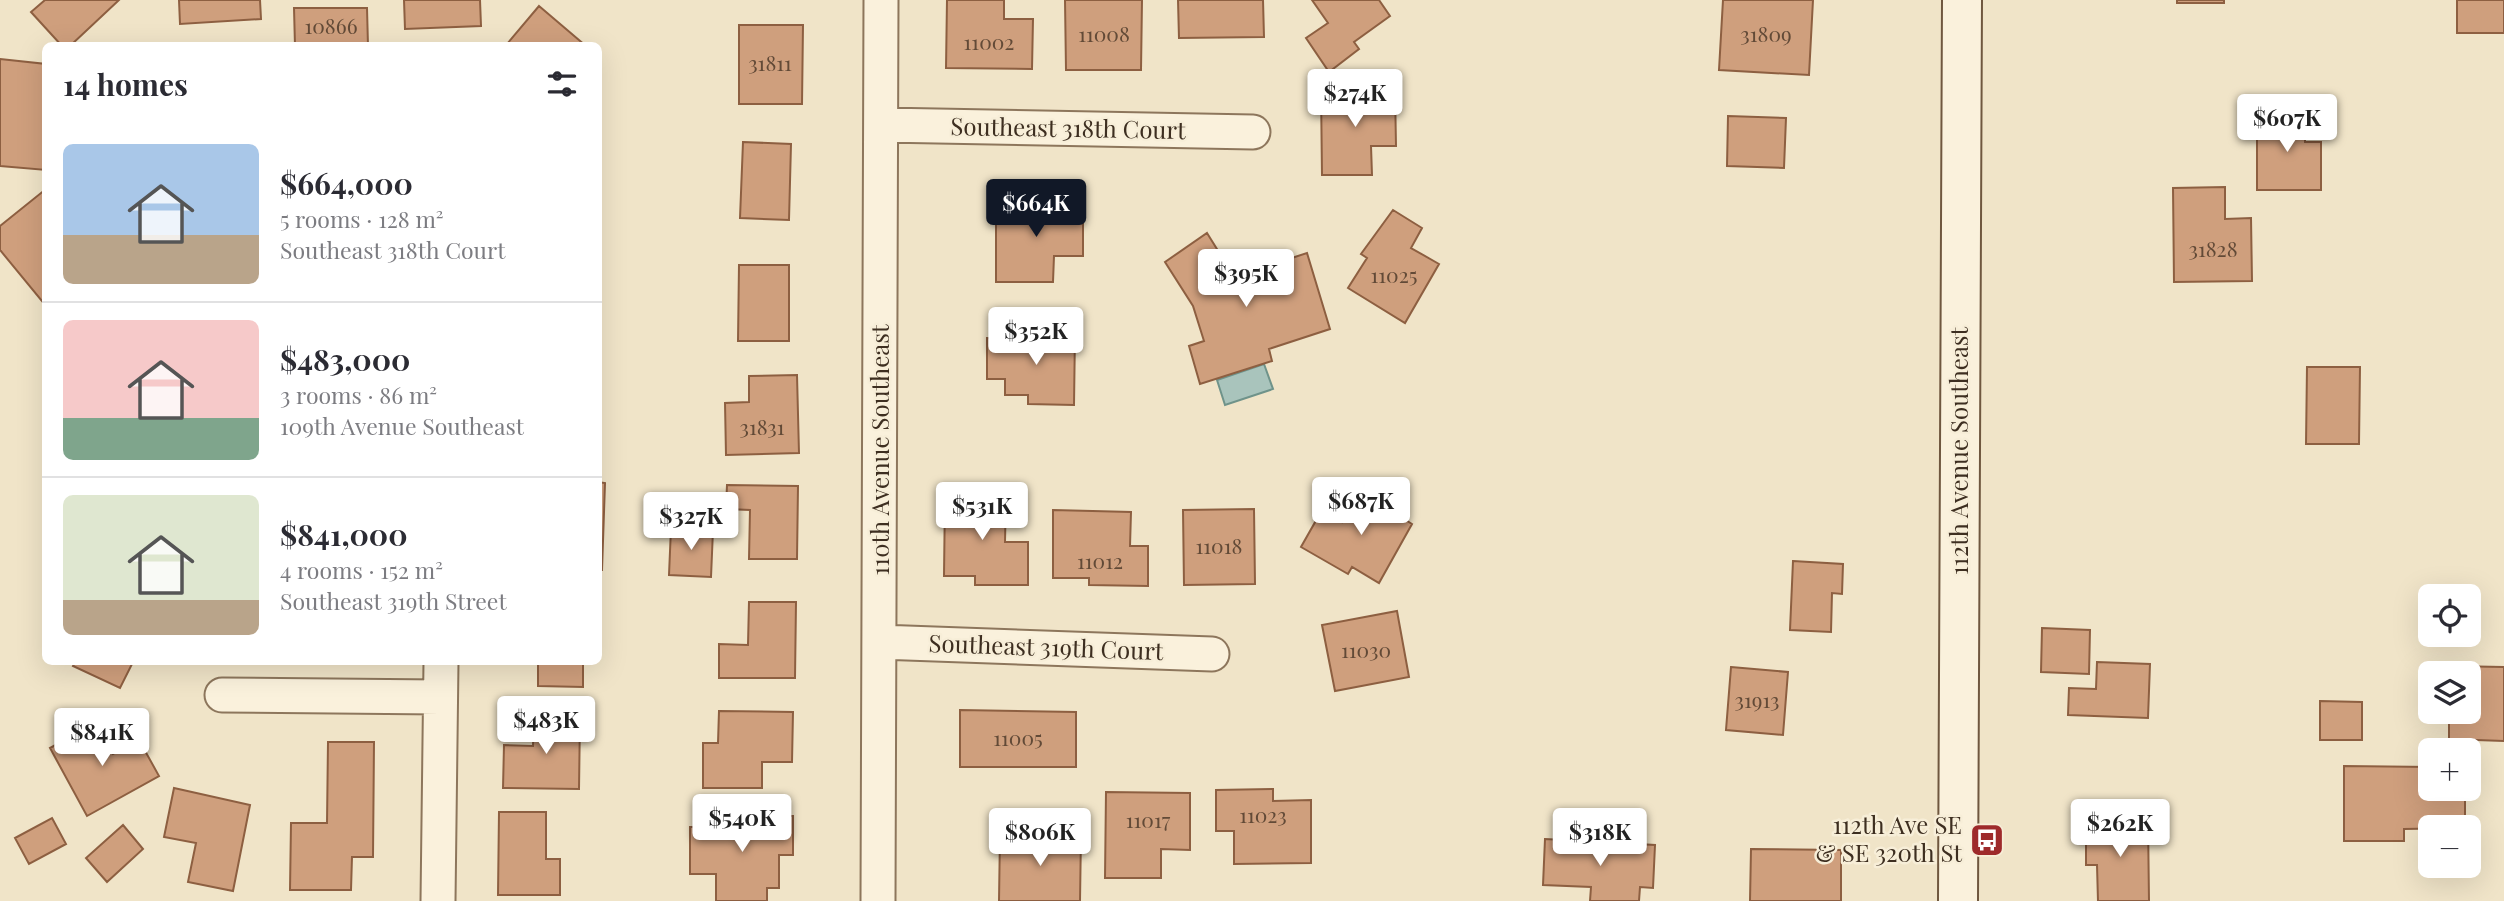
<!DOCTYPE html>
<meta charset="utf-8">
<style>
:root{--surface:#fff;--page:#f2f2f3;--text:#2b2b33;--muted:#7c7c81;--line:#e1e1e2;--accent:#111827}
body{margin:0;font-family:"Playfair Display",serif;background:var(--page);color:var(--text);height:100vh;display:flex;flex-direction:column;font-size:26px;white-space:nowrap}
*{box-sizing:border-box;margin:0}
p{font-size:23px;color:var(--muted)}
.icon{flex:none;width:38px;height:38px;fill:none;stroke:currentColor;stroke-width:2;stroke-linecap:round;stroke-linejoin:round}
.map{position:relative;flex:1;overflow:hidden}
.panel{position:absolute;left:42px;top:42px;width:560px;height:623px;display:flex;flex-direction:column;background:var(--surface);border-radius:10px;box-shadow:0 7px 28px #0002}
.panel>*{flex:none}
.fabs{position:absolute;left:2418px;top:584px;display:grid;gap:14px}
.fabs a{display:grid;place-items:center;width:63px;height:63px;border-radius:10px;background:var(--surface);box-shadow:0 7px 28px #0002;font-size:35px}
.price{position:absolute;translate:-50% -60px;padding:0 16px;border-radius:7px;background:#fff;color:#222;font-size:23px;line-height:46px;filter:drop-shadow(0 2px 4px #0008)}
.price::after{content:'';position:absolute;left:50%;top:42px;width:21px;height:16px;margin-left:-10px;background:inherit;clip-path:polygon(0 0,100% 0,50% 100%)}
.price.current{background:var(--accent);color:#fff}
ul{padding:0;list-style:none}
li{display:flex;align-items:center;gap:21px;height:175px;padding:0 21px}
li+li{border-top:2px solid var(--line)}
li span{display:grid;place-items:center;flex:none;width:196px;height:140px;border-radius:10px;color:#555}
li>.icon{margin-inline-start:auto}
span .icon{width:84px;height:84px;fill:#fffc;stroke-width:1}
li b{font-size:30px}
h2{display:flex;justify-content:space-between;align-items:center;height:84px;padding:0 21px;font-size:30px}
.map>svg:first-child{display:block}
.water{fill:#a9c4bc;stroke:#6f938a;stroke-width:2}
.building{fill:#cf9f7d;stroke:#8d5f41;stroke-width:2}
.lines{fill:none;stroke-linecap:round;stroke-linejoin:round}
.street-casing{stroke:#8d765c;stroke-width:37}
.secondary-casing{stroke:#6f573f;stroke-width:42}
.street{stroke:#faf1dc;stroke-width:33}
.secondary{stroke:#faf1dc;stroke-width:38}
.labels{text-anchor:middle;stroke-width:5;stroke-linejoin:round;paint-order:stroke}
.number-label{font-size:21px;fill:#624a37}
.street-label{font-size:24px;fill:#3d2e20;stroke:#f7eed8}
.poi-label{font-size:24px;fill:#3d2e20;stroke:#f7eed8;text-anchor:end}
</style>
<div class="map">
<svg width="2504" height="901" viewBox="0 0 2504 901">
<rect width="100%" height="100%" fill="#f0e4c8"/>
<!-- water -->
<path class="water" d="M1264,364l9,25 -48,16 -8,-25z"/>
<!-- building -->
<path class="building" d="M45,0h74l-49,46h-8l-31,-34z
M179,0h81l1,19 -81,5z
M404,0h76l1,26 -76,3z
M947,0h57v19h29l-1,50 -86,-1z
M1065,0h77l-1,70h-75z
M1178,0h85l1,37 -85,1z
M1312,0h67l11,16 -36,26 5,7 -30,23 -23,-34 22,-15z
M1723,0h90l-4,75 -90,-5z
M2177,0h47v3h-47z
M2457,0h47v33h-47z
M539,6l47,40h-77l-2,-2z
M294,8h73l1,38h-73z
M739,25h64l-1,79h-63z
M0,59l46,5v106l-46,-4z
M1321,90h74l1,56h-25l1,29h-50z
M2257,113h48v29h16v48h-64z
M1728,116l58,2 -2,50 -57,-2z
M743,142l48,2 -2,76 -49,-2z
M2225,187v32l26,-1 1,63 -78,1 -1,-94z
M46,189v117l-46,-56v-24z
M996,202l87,1v53h-29l-1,26h-57z
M1393,210l29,18 -11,20 28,16 -34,59 -57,-35 19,-30 -6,-4z
M1207,233l23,37 7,22 19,-6 -4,-15 55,-18 23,76 -61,20 3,12 -72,23 -11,-38 15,-5 -11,-35 -28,-44z
M739,265h50v76h-51z
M1042,331l33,1 -1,73 -46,-1v-9h-23v-16h-18v-41l55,2z
M2307,367h53l-1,77h-53z
M797,375l2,78 -73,2 -1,-52 24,-1v-26z
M598,482l7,1 -3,87h-4z
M727,485l71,1 -1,73h-48l1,-49 -24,-1z
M1385,493l23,13 -7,11 11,7 -33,59 -27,-16 -4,7 -47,-27 21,-37 20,12 16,-28 20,11z
M945,496h61l-1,46h23v43h-53v-9h-31z
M1254,509l1,75 -71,1 -1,-75z
M1053,510l78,2 -1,34h18v40l-59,-1v-7h-36z
M671,528l42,2 -2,47 -42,-2z
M1793,561l50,3 -1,30 -10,-1 -1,39 -41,-2z
M749,602h47l-1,76h-76v-34l29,1z
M1397,611l12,66 -74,14 -13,-66z
M2042,628l48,2 -1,44 -48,-2z
M75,662h58l-13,26 -47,-22z
M538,662h45v25l-45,-1z
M2097,662l53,2 -2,54 -80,-3 1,-27 27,1z
M2449,666l55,1v74l-55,-2v-27h20v-38h-20z
M1731,667l57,5 -5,63 -57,-5z
M2320,701l42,1v38h-42z
M960,710l116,2v55h-116z
M719,711l74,1 -1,50h-30v26h-59v-45h15z
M534,715l46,2 -1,72 -76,-1 1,-43 29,1z
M96,723l17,31 26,-14 20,36 -72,40 -37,-68z
M328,742h46l-1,115h-21l-1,33h-61l1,-67h36z
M2344,766l87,1v22h34v39l-61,1v12h-60z
M174,788l76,17 -17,86 -45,-9 8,-39 -32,-6z
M1273,789v12l38,-1v63l-77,1v-33h-18v-41z
M1106,792l84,1v57l-29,-1v29h-56z
M499,812h47v47h14v36h-62z
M713,816h80v39h-14v33h-12v13h-51v-27h-26v-47h23z
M52,818l14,26 -37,20 -14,-26z
M2148,820l1,81h-51l-1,-36h-11v-44z
M123,825l20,24 -36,33 -21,-24z
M1000,834h81l-1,67h-81z
M1545,839l110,6 -2,43 -13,-1 -1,14h-49l1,-14 -48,-2z
M1751,849l90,1v51h-91z"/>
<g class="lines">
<!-- street casing -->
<g class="street-casing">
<path id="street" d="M883,125l370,7
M879,642l333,12
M222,695l218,2
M438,901l3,-239
M878,901l3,-901"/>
</g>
<!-- secondary casing -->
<g class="secondary-casing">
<path id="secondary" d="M1958,901l4,-901"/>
</g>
<!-- street -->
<use href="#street" class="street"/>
<!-- secondary -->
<use href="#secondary" class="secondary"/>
</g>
<!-- icons -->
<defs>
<g id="bus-square" transform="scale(1.75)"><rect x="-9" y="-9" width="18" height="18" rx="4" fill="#9e2a2b" stroke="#f7eed8"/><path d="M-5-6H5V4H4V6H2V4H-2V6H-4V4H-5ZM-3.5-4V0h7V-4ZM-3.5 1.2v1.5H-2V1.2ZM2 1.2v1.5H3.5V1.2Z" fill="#fff"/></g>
</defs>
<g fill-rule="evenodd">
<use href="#bus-square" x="1987" y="840"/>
</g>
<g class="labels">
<!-- number labels -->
<g class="number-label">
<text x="331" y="34">10866</text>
<text x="1104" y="42">11008</text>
<text x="1766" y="42">31809</text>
<text x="989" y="50">11002</text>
<text x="770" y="71">31811</text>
<text x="2213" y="257">31828</text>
<text x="1394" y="283">11025</text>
<text x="762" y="435">31831</text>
<text x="1219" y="554">11018</text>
<text x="1100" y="569">11012</text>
<text x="1366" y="658">11030</text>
<text x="1757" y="708">31913</text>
<text x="1018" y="746">11005</text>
<text x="1263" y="823">11023</text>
<text x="1148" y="828">11017</text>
</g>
<!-- street labels -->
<g class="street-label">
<text transform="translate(1068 129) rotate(1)" y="8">Southeast 318th Court</text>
<text transform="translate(881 450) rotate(-90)" y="8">110th Avenue Southeast</text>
<text transform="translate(1960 451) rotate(-90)" y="8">112th Avenue Southeast</text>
<text transform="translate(1046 648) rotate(2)" y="8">Southeast 319th Court</text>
</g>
<!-- poi labels -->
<g class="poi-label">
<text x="1962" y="834">112th Ave SE<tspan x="1962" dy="28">&amp; SE 320th St</tspan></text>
</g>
</g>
</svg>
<div class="fabs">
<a><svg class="icon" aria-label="locate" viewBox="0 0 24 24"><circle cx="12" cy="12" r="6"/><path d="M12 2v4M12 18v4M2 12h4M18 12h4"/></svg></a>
<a><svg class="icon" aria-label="layers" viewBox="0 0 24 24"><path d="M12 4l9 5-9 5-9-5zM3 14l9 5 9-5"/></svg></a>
<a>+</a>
<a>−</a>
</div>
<b class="price" style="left:1355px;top:129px">$274K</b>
<b class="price" style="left:2287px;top:154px">$607K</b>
<b class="price current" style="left:1036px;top:239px">$664K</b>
<b class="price" style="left:1246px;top:309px">$395K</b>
<b class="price" style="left:1036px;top:367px">$352K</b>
<b class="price" style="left:1361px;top:537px">$687K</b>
<b class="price" style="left:982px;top:542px">$531K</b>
<b class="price" style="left:691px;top:552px">$327K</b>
<b class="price" style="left:546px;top:756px">$483K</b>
<b class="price" style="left:102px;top:768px">$841K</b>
<b class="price" style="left:742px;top:854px">$540K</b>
<b class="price" style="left:2120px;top:859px">$262K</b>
<b class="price" style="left:1040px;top:868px">$806K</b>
<b class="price" style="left:1600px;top:868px">$318K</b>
<section class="panel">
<h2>14 homes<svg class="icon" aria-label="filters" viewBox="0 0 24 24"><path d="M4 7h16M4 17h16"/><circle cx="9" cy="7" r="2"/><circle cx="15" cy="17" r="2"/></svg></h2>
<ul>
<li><span style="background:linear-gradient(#a9c7e8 65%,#b9a48a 0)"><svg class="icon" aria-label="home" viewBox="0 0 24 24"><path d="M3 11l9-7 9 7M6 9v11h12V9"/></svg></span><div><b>$664,000</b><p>5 rooms · 128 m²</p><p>Southeast 318th Court</p></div></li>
<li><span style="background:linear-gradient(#f6c9c9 70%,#7fa58c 0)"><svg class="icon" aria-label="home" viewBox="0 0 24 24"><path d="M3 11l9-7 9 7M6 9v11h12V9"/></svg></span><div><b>$483,000</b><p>3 rooms · 86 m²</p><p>109th Avenue Southeast</p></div></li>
<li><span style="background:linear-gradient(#dfe7d0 75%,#b9a48a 0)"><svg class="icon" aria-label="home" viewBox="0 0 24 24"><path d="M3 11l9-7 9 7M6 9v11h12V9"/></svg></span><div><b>$841,000</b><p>4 rooms · 152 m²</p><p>Southeast 319th Street</p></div></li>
</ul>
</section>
</div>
